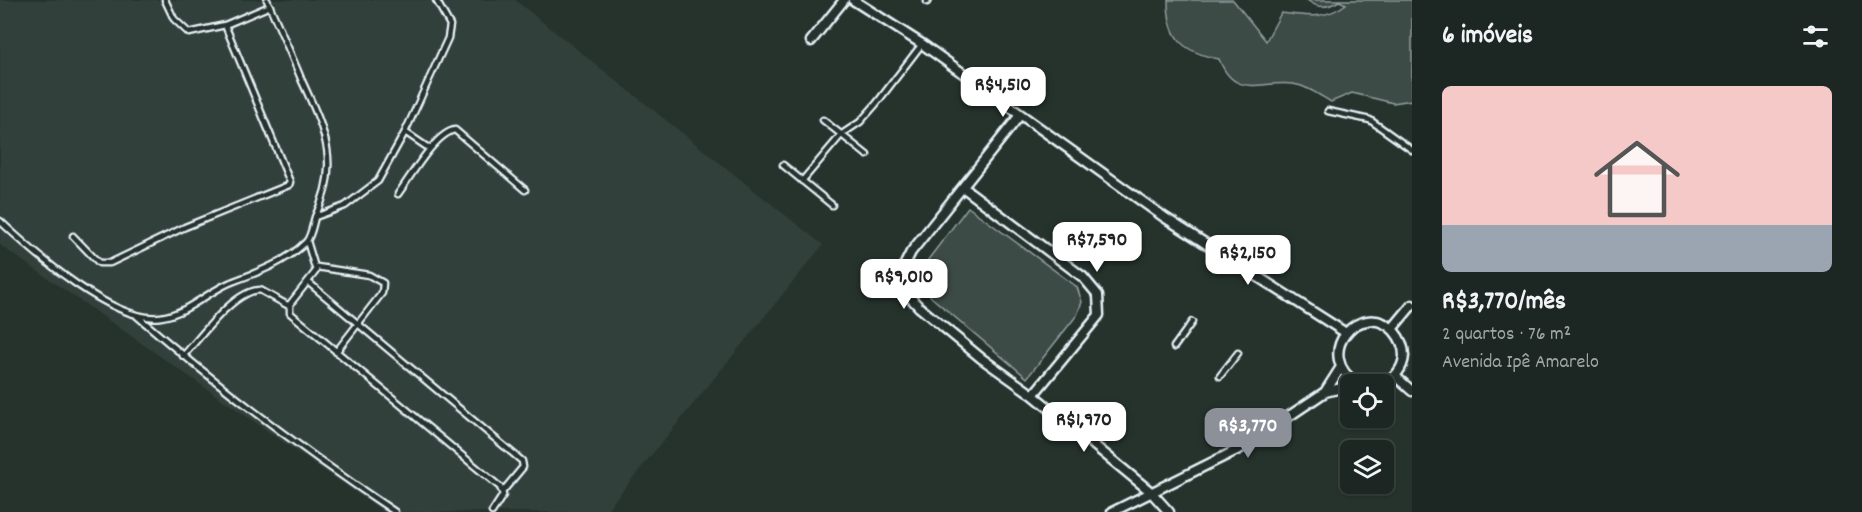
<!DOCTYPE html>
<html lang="pt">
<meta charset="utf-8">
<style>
:root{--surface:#1c2622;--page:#29322f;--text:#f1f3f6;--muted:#a0a5a5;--line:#3a4340;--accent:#8c9099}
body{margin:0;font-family:Dekko,sans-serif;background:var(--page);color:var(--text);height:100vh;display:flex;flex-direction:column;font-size:22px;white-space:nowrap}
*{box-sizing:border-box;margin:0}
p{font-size:20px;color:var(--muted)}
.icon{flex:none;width:33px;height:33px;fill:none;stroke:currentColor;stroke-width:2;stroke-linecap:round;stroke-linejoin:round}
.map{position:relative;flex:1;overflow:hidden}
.side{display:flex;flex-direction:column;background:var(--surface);width:450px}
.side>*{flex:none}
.tools{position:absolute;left:1340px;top:374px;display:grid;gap:12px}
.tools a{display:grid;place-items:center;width:54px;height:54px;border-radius:9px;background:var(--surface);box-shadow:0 2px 4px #0004,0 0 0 2px var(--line);font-size:30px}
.price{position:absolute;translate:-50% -51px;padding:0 14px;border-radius:12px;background:#fff;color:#222;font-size:20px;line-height:39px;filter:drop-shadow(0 2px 3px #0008)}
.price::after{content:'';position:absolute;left:50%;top:36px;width:18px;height:14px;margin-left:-9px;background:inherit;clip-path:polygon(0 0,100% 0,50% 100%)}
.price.active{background:var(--accent);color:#fff}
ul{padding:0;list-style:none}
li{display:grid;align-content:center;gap:12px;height:318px;padding:0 30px}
li span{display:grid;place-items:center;height:186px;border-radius:9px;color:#555}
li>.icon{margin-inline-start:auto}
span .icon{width:108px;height:108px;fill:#fffc;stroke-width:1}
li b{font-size:26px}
h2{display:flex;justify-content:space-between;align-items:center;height:72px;padding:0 30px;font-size:26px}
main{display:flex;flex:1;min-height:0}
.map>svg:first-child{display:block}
.built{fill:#333f3a}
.green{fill:#3e4b47;stroke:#939ea0;stroke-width:1.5}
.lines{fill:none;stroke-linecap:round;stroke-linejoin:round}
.service-casing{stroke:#e8f1f8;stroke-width:9}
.minor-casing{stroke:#e8f1f8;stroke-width:13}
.service{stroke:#26332d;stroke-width:4.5}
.minor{stroke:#26332d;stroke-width:8}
</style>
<main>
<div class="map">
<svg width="1412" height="512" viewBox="0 0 1412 512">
<rect width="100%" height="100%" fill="#26332d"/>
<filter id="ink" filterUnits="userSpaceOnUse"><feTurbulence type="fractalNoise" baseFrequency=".0167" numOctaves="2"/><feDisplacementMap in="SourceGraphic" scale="12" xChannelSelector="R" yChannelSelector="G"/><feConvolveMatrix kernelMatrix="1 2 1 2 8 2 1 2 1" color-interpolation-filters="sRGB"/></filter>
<g filter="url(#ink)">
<!-- built -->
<path class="built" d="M0,0h515l308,245 -218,267h-221l-384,-267z"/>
<!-- green -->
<path class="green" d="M1168,0h65l33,41 15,-28c24,3 45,7 65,-9l-7,-3c-12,7 -21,8 -32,-1h105v100l-19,3 -41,-10 -21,9c-12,-7 -24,-16 -38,-18 -32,-4 -58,16 -74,-25 -37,-7 -51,-21 -51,-59z
M968,207l109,80 5,15 -5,13 -50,63 -96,-81 -8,-13 1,-19z"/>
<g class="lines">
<!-- service casing -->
<g class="service-casing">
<path id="service" d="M165,0l9,19 15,14 36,-8
M267,0c12,27 24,54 35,81 23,50 39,83 13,136
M927,2l1,-2
M1328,111l42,9 42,30
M823,120l44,35
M405,132l43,-94 2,-13 -14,-25
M783,165l49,40
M802,181l40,-47 18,-12 16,-18 46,-60
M398,194c12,-16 37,-61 57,-64l70,60
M0,221c33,31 114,103 161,96 28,-4 48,-27 73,-36 25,-9 52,-19 72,-39 5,-5 7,-18 9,-25l30,-11 33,-25 27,-49 25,17
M73,236l26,27h11l75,-36 104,-42 1,-3 -65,-157 45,-19
M307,241l9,30 -26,33v9l210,174 3,8 -11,17
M317,267l52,8 14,8 -1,10 -46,59
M308,282l214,179 1,6 -20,24
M137,316c82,71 168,136 258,196
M1174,347l18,-25
M183,356c17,-18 51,-66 77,-66l29,16
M1220,376l18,-23"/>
</g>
<!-- minor casing -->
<g class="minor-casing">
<path id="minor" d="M853,0l69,44 242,173 182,116
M811,41l33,-41
M1020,115l-109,137 -8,16v17l6,11 10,11 62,51 52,37 118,97 18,20
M964,188l119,89 15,18 1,20 -66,80
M1392,329l20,-24
M1395,376l17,15
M1358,384c-48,-29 3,-87 36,-53 6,7 10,16 10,25 -1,13 -10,23 -21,28
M1325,392l16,-25
M1112,512l131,-65 82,-55 25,-6"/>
</g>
<!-- service -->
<use href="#service" class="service"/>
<!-- minor -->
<use href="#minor" class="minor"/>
</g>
</g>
</svg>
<div class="tools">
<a><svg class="icon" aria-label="locate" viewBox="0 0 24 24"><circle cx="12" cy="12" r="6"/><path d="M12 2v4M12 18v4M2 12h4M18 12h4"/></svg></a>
<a><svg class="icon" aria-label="layers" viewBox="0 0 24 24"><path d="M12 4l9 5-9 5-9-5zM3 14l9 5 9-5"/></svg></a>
</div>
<b class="price" style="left:1003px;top:118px">R$4,510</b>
<b class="price" style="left:1097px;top:273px">R$7,590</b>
<b class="price" style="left:1248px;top:286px">R$2,150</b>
<b class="price" style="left:904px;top:310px">R$9,010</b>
<b class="price" style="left:1084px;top:453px">R$1,970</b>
<b class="price active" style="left:1248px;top:459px">R$3,770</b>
</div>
<section class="side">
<h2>6 imóveis<svg class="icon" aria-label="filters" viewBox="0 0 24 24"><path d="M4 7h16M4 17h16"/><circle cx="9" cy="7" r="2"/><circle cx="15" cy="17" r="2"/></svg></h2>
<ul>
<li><span style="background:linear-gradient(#f6c9c9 75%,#9aa5b1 0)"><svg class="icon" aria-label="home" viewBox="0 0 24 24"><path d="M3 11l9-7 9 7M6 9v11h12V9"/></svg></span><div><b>R$3,770/mês</b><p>2 quartos · 76 m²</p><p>Avenida Ipê Amarelo</p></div></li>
</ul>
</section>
</main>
